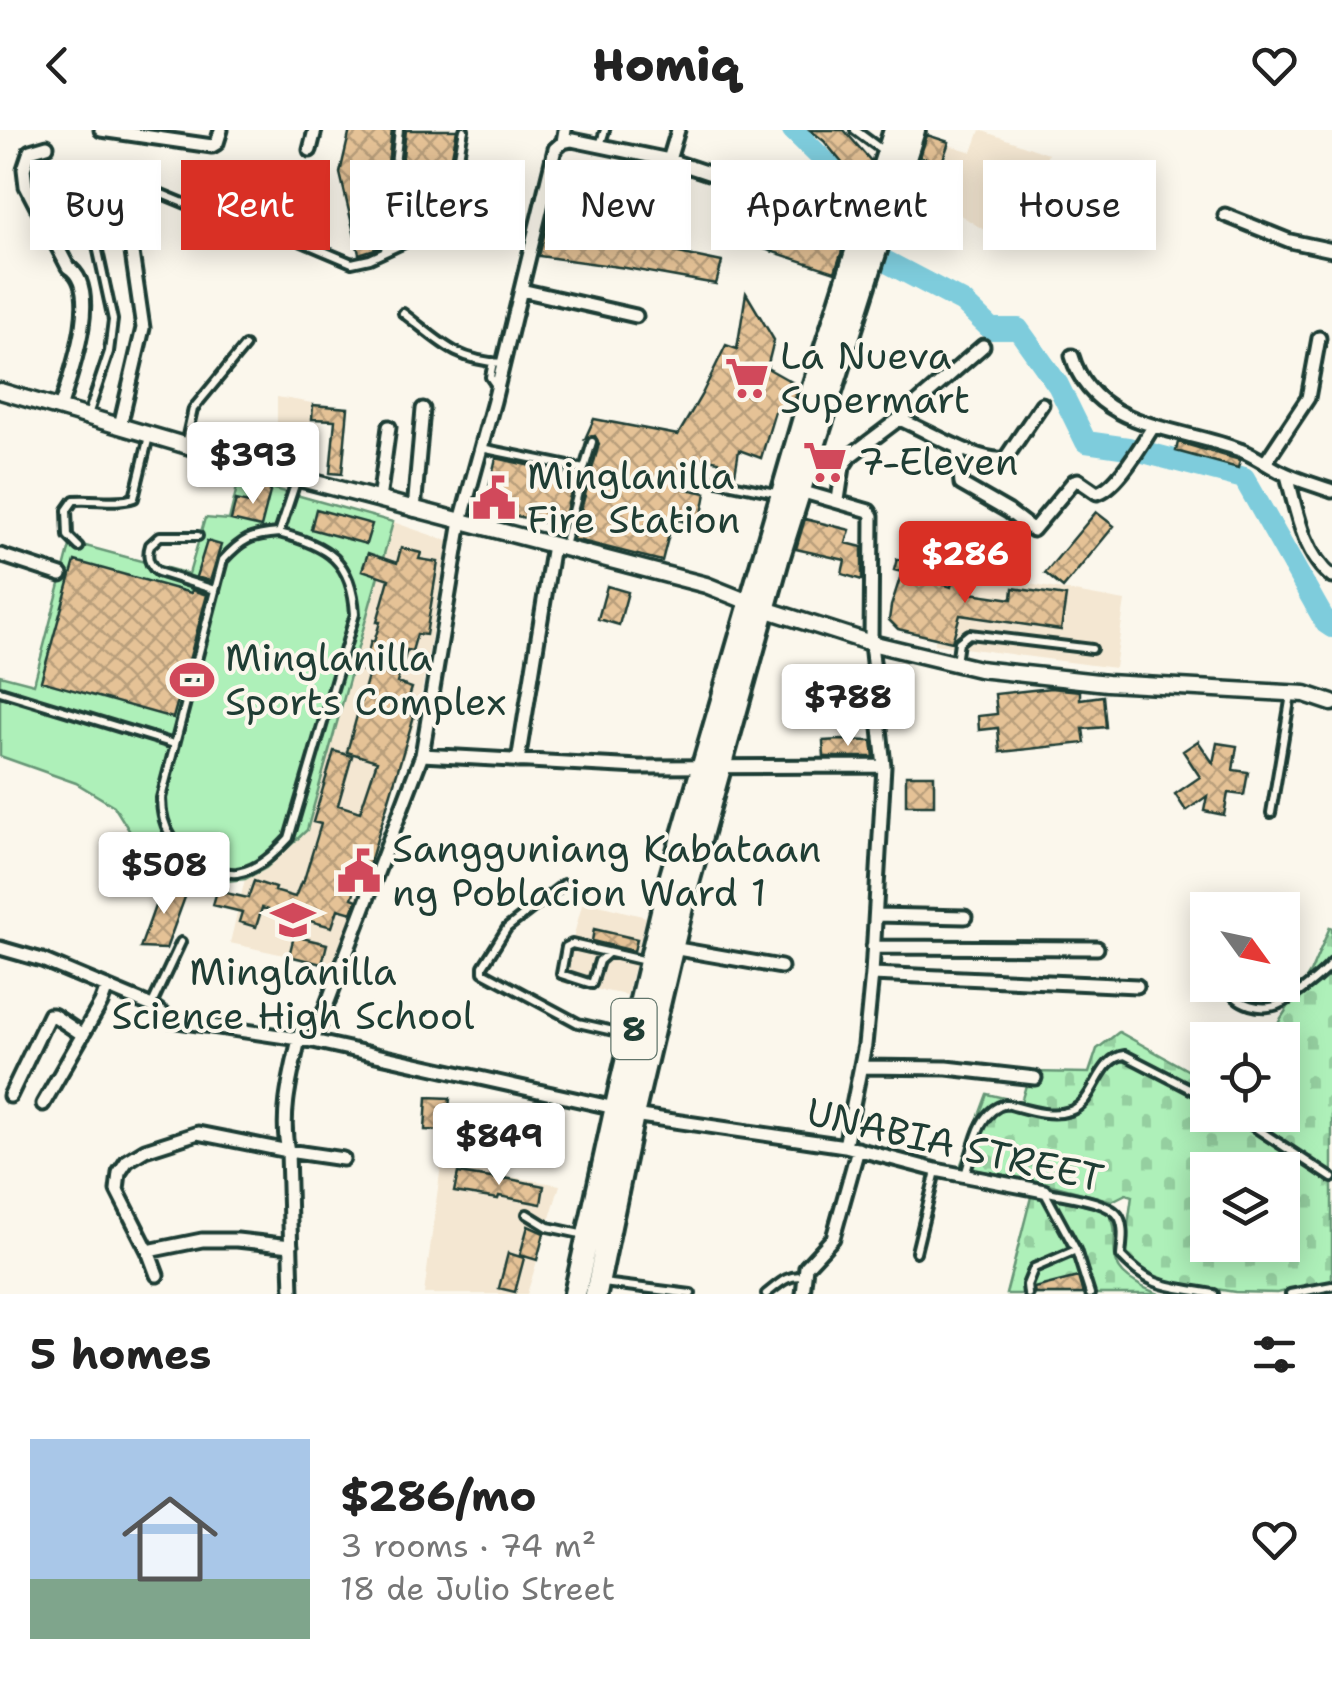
<!DOCTYPE html>
<meta charset="utf-8">
<style>
:root{--surface:#fff;--page:#f6f6f6;--text:#222;--muted:#767676;--accent:#d93025}
body{margin:0;font-family:"Shantell Sans",sans-serif;background:var(--page);color:var(--text);height:100vh;display:flex;flex-direction:column;font-size:38px;white-space:nowrap}
*{box-sizing:border-box;margin:0}
p{font-size:32px;color:var(--muted)}
.icon{flex:none;width:55px;height:55px;fill:none;stroke:currentColor;stroke-width:2;stroke-linecap:round;stroke-linejoin:round}
.map{position:relative;height:1164px;overflow:hidden}
.side{display:flex;flex-direction:column;background:var(--surface);flex:1}
.side>*{flex:none}
.banner{position:absolute;left:30px;top:30px;width:1272px;height:90px;display:flex;gap:20px}
.needle{width:65px;rotate:123deg}
.buttons{position:absolute;left:1190px;top:762px;display:grid;gap:20px}
.buttons a{display:grid;place-items:center;width:110px;height:110px;border-radius:0px;background:var(--surface);box-shadow:0 5px 25px #0003;font-size:50px}
.price{position:absolute;translate:-50% -85px;padding:0 22px;border-radius:10px;background:#fff;color:#222;font-size:32px;line-height:65px;filter:drop-shadow(0 2px 5px #0008)}
.price::after{content:'';position:absolute;left:50%;top:60px;width:30px;height:22px;margin-left:-15px;background:inherit;clip-path:polygon(0 0,100% 0,50% 100%)}
.price.selected{background:var(--accent);color:#fff}
ul{padding:0;list-style:none}
li{display:flex;align-items:center;gap:30px;height:250px;padding:0 30px}
li span{display:grid;place-items:center;flex:none;width:280px;height:200px;border-radius:0px;color:#555}
li>.icon{margin-inline-start:auto}
span .icon{width:120px;height:120px;fill:#fffc;stroke-width:1}
li b{font-size:42px}
h2{display:flex;justify-content:space-between;align-items:center;height:120px;padding:0 30px;font-size:42px}
.pill{padding:0 35px;border-radius:0px;background:var(--surface);box-shadow:0 5px 25px #0003;font-size:35px;line-height:90px}
.pill.selected{background:var(--accent);color:#fff}
header{display:flex;justify-content:space-between;align-items:center;height:130px;padding:0 30px;background:var(--surface);font-size:45px;font-weight:800}
.map>svg:first-child{display:block}
.built{fill:#f4e7d2}
.cemetery{fill:url(#cemetery-stones);stroke:#669676;stroke-width:2.5;fill-rule:evenodd}
.garden{fill:#aef0b9;stroke:#669676;stroke-width:2.5}
.lines{fill:none;stroke-linecap:round;stroke-linejoin:round}
.river{stroke:#7eccdc;stroke-width:22}
.building{fill:url(#building-cross-hatch);stroke:#1f3d34;stroke-width:2.5}
.service-casing{stroke:#1f3d34;stroke-width:14}
.minor-casing{stroke:#1f3d34;stroke-width:19}
.tertiary-casing{stroke:#1f3d34;stroke-width:21}
.trunk-casing{stroke:#1f3d34;stroke-width:28}
.service{stroke:#fbf7ec;stroke-width:6}
.minor{stroke:#fbf7ec;stroke-width:11}
.tertiary{stroke:#fbf7ec;stroke-width:14}
.trunk{stroke:#fbf7ec;stroke-width:20}
.labels{text-anchor:middle;stroke-width:8;stroke-linejoin:round;paint-order:stroke}
.shield{fill:#fbf7ec;stroke:#61756b;stroke-width:2.5}
.shield-label{font-size:35px;font-weight:bold;fill:#1f3d34}
.poi-label{font-size:38px;fill:#1f3d34;stroke:#fbf7ec;text-anchor:start}
.street-label{font-size:38px;fill:#1f3d34;stroke:#fbf7ec}
</style>
<header><svg class="icon" aria-label="back" viewBox="0 0 24 24"><path d="M15 5l-7 7 7 7"/></svg>Homiq<svg class="icon" aria-label="heart" viewBox="0 0 24 24"><path d="M12 20l-8-8c-3-5 5-10 8-4 3-6 11-1 8 4z"/></svg></header>
<div class="map">
<svg width="1332" height="1164" viewBox="0 0 1332 1164">
<defs>
<pattern id="cemetery-stones" width="16" height="16" patternUnits="userSpaceOnUse" patternTransform="scale(2.5)"><rect width="16" height="16" fill="#aef0b9"/><path d="M2 7V4a2 2 0 0 1 4 0v3zM10 15v-3a2 2 0 0 1 4 0v3z" fill="#95cfa0"/></pattern>
<pattern id="building-cross-hatch" width="8" height="8" patternUnits="userSpaceOnUse" patternTransform="scale(2.5)"><rect width="8" height="8" fill="#e5c296"/><path d="M0 0l8 8M0 8l8-8" fill="none" stroke="#b99f7b"/></pattern>
</defs>
<rect width="100%" height="100%" fill="#fbf7ec"/>
<filter id="ink" filterUnits="userSpaceOnUse"><feTurbulence type="fractalNoise" baseFrequency=".01" numOctaves="2"/><feDisplacementMap in="SourceGraphic" scale="20" xChannelSelector="R" yChannelSelector="G"/><feConvolveMatrix kernelMatrix="1 2 1 2 8 2 1 2 1" color-interpolation-filters="sRGB"/></filter>
<g filter="url(#ink)">
<!-- built -->
<path class="built" d="M980,0l68,24 -26,74 -12,-6 -10,18 -89,-56 8,-26 23,9 7,-22 23,7z
M277,267l35,6 -4,66 -31,-9z
M393,392l55,19 -30,172 -34,105 -31,-9 -25,78 31,9 -25,70 -104,-23 15,-64 21,-11 41,-38z
M956,441l169,30 -10,67 -181,-24z
M583,771l63,16 -19,78 -66,-12z
M441,1035l119,20 -33,109h-103z"/>
<!-- cemetery -->
<path class="cemetery" d="M1330,797l2,1v354l-55,11 -42,-1 -84,-13 -27,-25 8,-58 -6,-2 -14,7 -75,-20 -77,-14 27,-73 34,8 9,-30 59,1 8,-24 22,-17 88,49 1,34h74v-75h-12l11,-22 29,-45zM1208,1040h74v75h-74z
M1032,1063l73,17c24,23 -9,50 31,73 7,5 15,8 23,11h-153z"/>
<!-- garden -->
<path class="garden" d="M239,349l154,43 -86,308 -41,38 -21,11 -37,4 -26,-3 -42,-32 -26,-42 -38,-23 -76,-27v-81l34,9 37,-142 118,32 16,-56 24,2z"/>
<g class="lines">
<!-- river -->
<path class="river" d="M793,0l53,52
M883,130l80,42 28,27h27l40,56 28,57 42,6 116,30 82,145 6,4"/>
</g>
<!-- building -->
<path class="building" d="M350,0h42l-14,118 -19,6 -19,-81z
M406,0h51l-10,51 -13,37 -5,6 -36,17z
M810,0h34l27,31 -3,9 -11,11 -33,-40z
M927,5l22,7 -11,32 8,4 -12,20 22,13 -14,23 -34,-20 17,-30 -4,-3 7,-22 -8,-2z
M773,74l76,26 -14,42 -77,-25z
M551,77l53,13 15,-3 56,9 -6,25 53,11 -6,22 -90,-16 -87,-12z
M746,163l28,47 -7,28 32,18 -8,27 -15,-5 -15,50 -22,-8 -4,24 -16,-3v-10l-24,-4 -3,7 -4,-1 -7,25 25,5 -6,32 -27,-6 -11,42 -89,-22 26,-95 -4,-8 -10,3 9,-20 84,16 24,-41 24,-49 11,4z
M313,275l35,3 -6,66 -12,-1 5,-53 -23,-1z
M1178,312l62,18 -2,8 -62,-17z
M496,328l79,18 -13,51 -78,-19z
M253,354l18,4 -10,39 -30,-7 5,-20 13,3z
M316,379l56,15 -6,20 -55,-15z
M1096,382l18,14 -51,62 -18,-15z
M805,389l45,11 -4,13 16,4v33l-20,-6 3,-14 -49,-11z
M207,411l14,4 -11,36 -14,-4z
M401,418l20,5 -2,6 19,3 -12,73 -9,-1 -5,17 -5,-1 -10,33 15,5 -8,24 10,4 -46,153 -5,-2 -11,31 5,2 -5,13 -14,-4 -6,18 -70,-19 -6,19 -17,-5 3,-10 -29,-7 4,-14 31,7 6,-17 21,7 -1,3 21,6 6,-15 2,1 18,-59 -8,-2 21,-71 18,5 -14,49 22,7 17,-51 -30,-9 22,-80 -6,-1 8,-30 3,1 6,-20h-3l12,-43 -27,-9 6,-17 29,10z
M897,429l15,5 -3,9 42,14 3,-12 14,4 -4,13 48,7 1,-11 53,8 -5,34 -101,-15 -8,27 -54,-13 -9,-9 2,-14 11,-34 -8,-2z
M75,431l116,32 1,-3 15,5 -34,123 -132,-37z
M607,456l21,6 -9,33 -21,-6z
M1051,558l29,3v8l23,-3 3,31 -23,2 2,14 -85,9 -2,-24 -19,2 -1,-14 19,-2 -2,-20z
M840,610l32,1 2,16h-50l-1,-16z
M1198,611l15,22 4,-20 20,3 -4,24 15,2 -4,23 -16,-2 -4,22 -20,-4 3,-15 -21,15 -11,-17 25,-17 -17,-26z
M906,645h28v30h-28z
M164,751l24,8 -22,60 -26,-1z
M594,799l43,10 -3,12 -42,-10z
M294,806l33,8 -5,20 -33,-8z
M427,967l23,1 -3,33 -22,-1z
M458,1043l47,7v-2l39,8 -3,18 -42,-8 -1,3 -44,-7z
M528,1096l16,7 -7,27 -17,-5z
M508,1123l16,5 -9,34 -16,-4z
M1078,1147l5,17h-48l-1,-6z"/>
<g class="lines">
<!-- service casing -->
<g class="service-casing">
<path id="service" d="M855,0l27,20
M600,15l5,-15
M385,121l14,-121
M403,183c37,28 50,47 99,50
M493,232l-3,15 7,10
M88,285l21,-63 4,-32 -31,-143 2,-6 4,-5 8,1 95,39 59,14 102,43 18,-4 63,-29c20,-19 25,-73 31,-100
M185,315l8,-36 52,-63
M481,318l103,21 8,-27
M278,340l13,-40 20,6 -32,97
M712,350l68,14
M279,403c50,13 73,28 76,81l-66,224c-14,15 -31,32 -52,35 -11,1 -20,-3 -31,-8 -29,-12 -45,-35 -45,-67l62,-238c19,-21 28,-25 56,-27z
M198,406h-38l-10,9c-4,12 -1,20 8,27l57,18
M564,416l20,-77
M79,417l-11,-11 -1,-26 7,-10c20,-2 42,4 60,-2l15,-62
M956,533l3,-21 10,-8 123,15
M0,561l174,53
M1271,683l20,-118
M564,754l-57,44 -24,38v6l95,51 53,12
M607,824l-8,7 -7,23 -31,-10 5,-27 6,-3 74,17
M1228,855c6,20 36,28 54,18 13,-6 41,-29 50,-40
M152,874l29,-62
M1236,985l96,63
M965,1045c9,-26 11,-64 41,-71 20,5 43,14 64,7 26,-9 27,-53 55,-56l83,43
M1044,1061c19,5 65,9 75,26 6,11 3,27 2,39 31,34 51,30 93,38
M1045,1063l31,57 14,44
M527,1084l21,13 37,8
M916,1122l20,-81
M603,1153l88,11
M766,1164c12,-9 22,-21 38,-17
M1028,1164l-1,-9 7,-17 42,-18
M1290,1164l42,-8"/>
</g>
<!-- minor casing -->
<g class="minor-casing">
<path id="minor" d="M101,0l111,16 5,-3 4,-13
M563,12l9,-2 97,20 196,65
M47,16l-17,5 -6,18 2,17 42,81c35,21 2,110 -8,141
M310,20l5,-20
M669,30l9,-30
M1225,85l65,26 42,9
M521,160l115,26
M1072,226c21,73 109,71 168,94 14,5 27,15 41,22 16,8 34,13 51,19
M899,289c28,11 77,43 106,40l37,-55
M120,296l23,-98 -14,-96
M958,317l3,37 47,27 25,19 41,-49 4,-1 19,13c20,-5 44,-48 56,-66
M1265,333l43,-65 11,-60
M1287,345c9,34 16,79 45,102
M800,361l69,20 3,5 -1,127 13,123 -12,208 -7,71 -20,101
M379,370l10,-73
M838,370l5,-33 7,-11 49,-37 84,-73
M414,380l9,-101
M0,425l61,20
M422,625l217,12 245,-1
M518,631l35,-216
M876,785l89,2
M873,817l224,1
M0,818l42,12 110,46 19,14 142,21 302,67
M672,818l109,19
M872,844l265,12
M313,911l109,-286 39,-234 33,-120 61,-252 8,-7 2,-12
M861,937l86,1 88,10
M10,966l39,-81h4l30,20
M43,974l58,-101 6,-16
M633,985l212,31 91,24 108,21
M148,1121l54,-11h35l54,6
M157,1145l-9,-24 -31,-61 2,-17 8,-12 18,-11 53,-17 90,18 55,8
M292,1164l-4,-143c-8,-36 3,-76 11,-112
M803,1164l3,-27 27,-29 25,-89"/>
</g>
<!-- tertiary casing -->
<g class="tertiary-casing">
<path id="tertiary" d="M0,261l297,87 409,107 65,26 100,32 108,26 128,14 198,11 27,9"/>
</g>
<!-- trunk casing -->
<g class="trunk-casing">
<path id="trunk" d="M575,1164l46,-210 47,-198 145,-499 82,-257
M596,1164l37,-179 54,-229 92,-330 135,-426"/>
</g>
<!-- service -->
<use href="#service" class="service"/>
<!-- minor -->
<use href="#minor" class="minor"/>
<!-- tertiary -->
<use href="#tertiary" class="tertiary"/>
<!-- trunk -->
<use href="#trunk" class="trunk"/>
</g>
</g>
<!-- icons -->
<defs>
<g id="supermarket-bare" transform="scale(3.45)"><path d="M-6-5.5h2.5l.6 2H6L4.5 2H-2.5L-4.4-4H-6ZM-1.5 3.2a1.3 1.3 0 1 0 .1 0ZM3 3.2a1.3 1.3 0 1 0 .1 0Z" fill="#d1495b" stroke="#fbf7ec" stroke-width="2.5" paint-order="stroke"/></g>
<g id="civic-bare" transform="scale(3.45)"><path d="M-.6-6.5H3V-4.5H.6V-3L4-1V1h2V6H-6V1h2V-1L-.6-3ZM-1.2 2.5V6h2.4V2.5Z" fill="#d1495b" stroke="#fbf7ec" stroke-width="2.5" paint-order="stroke"/></g>
<g id="stadium-bare" transform="scale(3.45)"><path d="M0-5a6.5 5 0 1 0 0 10a6.5 5 0 1 0 0-10ZM-3.5-1.8h7v3.6h-7Z" fill="#d1495b" stroke="#fbf7ec" stroke-width="2.5" paint-order="stroke"/></g>
<g id="school-bare" transform="scale(3.45)"><path d="M0-5L7-2L0 1L-7-2ZM-4 1L0 2.5L4 1V4Q0 6-4 4Z" fill="#d1495b" stroke="#fbf7ec" stroke-width="2.5" paint-order="stroke"/></g>
</defs>
<g fill-rule="evenodd">
<use href="#supermarket-bare" x="747" y="248"/>
<use href="#supermarket-bare" x="825" y="332"/>
<use href="#civic-bare" x="494" y="368"/>
<use href="#stadium-bare" x="192" y="550"/>
<use href="#civic-bare" x="359" y="741"/>
<use href="#school-bare" x="293" y="790"/>
</g>
<g class="labels">
<!-- shield labels -->
<rect class="shield" x="611.5" y="869" width="45" height="60" rx="8"/>
<g class="shield-label">
<text x="634" y="911">8</text>
</g>
<!-- poi labels -->
<g class="poi-label">
<text x="780" y="239">La Nueva<tspan x="780" dy="44">Supermart</tspan></text>
<text x="858" y="345">7-Eleven</text>
<text x="527" y="359">Minglanilla<tspan x="527" dy="44">Fire Station</tspan></text>
<text x="225" y="541">Minglanilla<tspan x="225" dy="44">Sports Complex</tspan></text>
<text x="392" y="732">Sangguniang Kabataan<tspan x="392" dy="44">ng Poblacion Ward 1</tspan></text>
<text x="293" y="855" text-anchor="middle">Minglanilla<tspan x="293" dy="44">Science High School</tspan></text>
</g>
<!-- street labels -->
<g class="street-label">
<text transform="translate(955 1015) rotate(13)" y="13">UNABIA STREET</text>
</g>
</g>
</svg>
<div class="buttons">
<a><svg class="needle" viewBox="-14 -14 28 28"><path d="M0-13l5 13h-10z" fill="#e53935"/><path d="M0 13l5-13h-10z" fill="#767676"/></svg></a>
<a><svg class="icon" aria-label="locate" viewBox="0 0 24 24"><circle cx="12" cy="12" r="6"/><path d="M12 2v4M12 18v4M2 12h4M18 12h4"/></svg></a>
<a><svg class="icon" aria-label="layers" viewBox="0 0 24 24"><path d="M12 4l9 5-9 5-9-5zM3 14l9 5 9-5"/></svg></a>
</div>
<b class="price" style="left:253px;top:377px">$393</b>
<b class="price selected" style="left:965px;top:476px">$286</b>
<b class="price" style="left:848px;top:619px">$788</b>
<b class="price" style="left:164px;top:787px">$508</b>
<b class="price" style="left:499px;top:1058px">$849</b>
<div class="banner">
<a class="pill">Buy</a>
<a class="pill selected">Rent</a>
<a class="pill">Filters</a>
<a class="pill">New</a>
<a class="pill">Apartment</a>
<a class="pill">House</a>
</div>
</div>
<section class="side">
<h2>5 homes<svg class="icon" aria-label="filters" viewBox="0 0 24 24"><path d="M4 7h16M4 17h16"/><circle cx="9" cy="7" r="2"/><circle cx="15" cy="17" r="2"/></svg></h2>
<ul>
<li><span style="background:linear-gradient(#a9c7e8 70%,#7fa58c 0)"><svg class="icon" aria-label="home" viewBox="0 0 24 24"><path d="M3 11l9-7 9 7M6 9v11h12V9"/></svg></span><div><b>$286/mo</b><p>3 rooms · 74 m²</p><p>18 de Julio Street</p></div><svg class="icon" aria-label="heart" viewBox="0 0 24 24"><path d="M12 20l-8-8c-3-5 5-10 8-4 3-6 11-1 8 4z"/></svg></li>
</ul>
</section>
